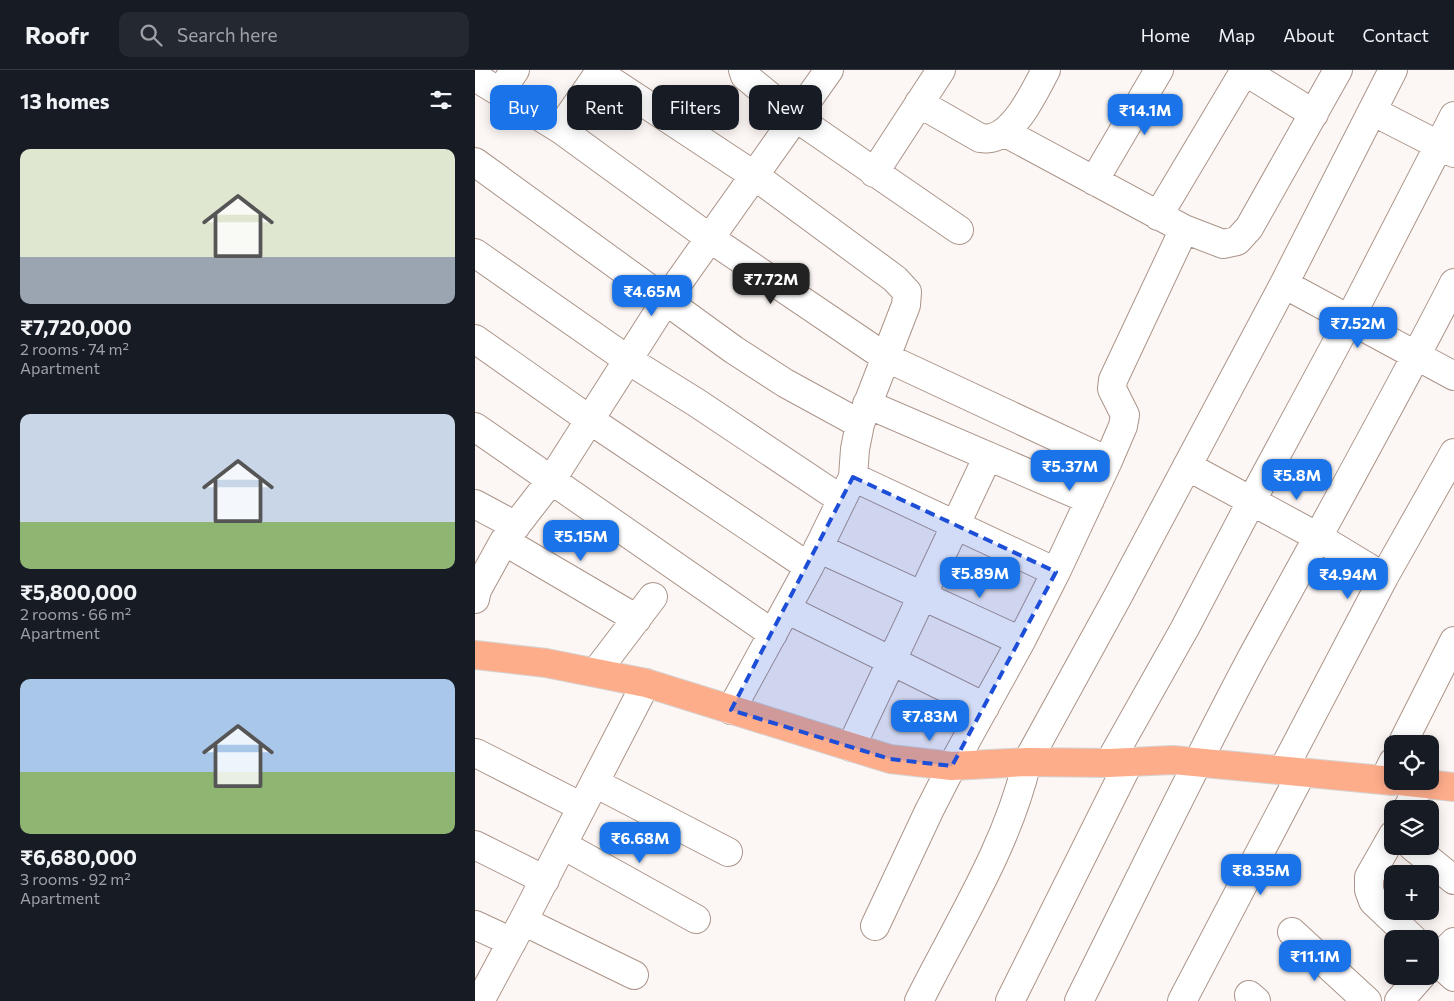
<!DOCTYPE html>
<meta charset="utf-8">
<style>
:root{--surface:#171b24;--page:#242831;--text:#f1f3f6;--muted:#9ea1a6;--line:#363941;--accent:#1a73e8}
body{margin:0;font-family:Commissioner,sans-serif;background:var(--page);color:var(--text);height:100vh;display:flex;flex-direction:column;font-size:19px;white-space:nowrap}
*{box-sizing:border-box;margin:0}
p{font-size:16px;color:var(--muted)}
.icon{flex:none;width:28px;height:28px;fill:none;stroke:currentColor;stroke-width:2;stroke-linecap:round;stroke-linejoin:round}
.map{position:relative;flex:1;overflow:hidden}
.drawer{display:flex;flex-direction:column;background:var(--surface);width:475px}
.drawer>*{flex:none}
.guide{position:absolute;left:15px;top:15px;width:475px;height:45px;display:flex;gap:10px}
.fabs{position:absolute;left:909px;top:665px;display:grid;gap:10px}
.fabs a{display:grid;place-items:center;width:55px;height:55px;border-radius:10px;background:var(--surface);box-shadow:0 2px 12px #0003;font-size:25px}
.price{position:absolute;translate:-50% -42px;padding:0 11px;border-radius:10px;background:var(--accent);color:#fff;font-size:16px;line-height:32px;filter:drop-shadow(0 1px 2px #0008)}
.price::after{content:'';position:absolute;left:50%;top:30px;width:15px;height:11px;margin-left:-8px;background:inherit;clip-path:polygon(0 0,100% 0,50% 100%)}
.price.on{background:#222;color:#fff}
ul{padding:0;list-style:none}
li{display:grid;align-content:center;gap:10px;height:265px;padding:0 20px}
li span{display:grid;place-items:center;height:155px;border-radius:10px;color:#555}
li>.icon{margin-inline-start:auto}
span .icon{width:90px;height:90px;fill:#fffc;stroke-width:1}
li b{font-size:21px}
h2{display:flex;justify-content:space-between;align-items:center;height:60px;padding:0 20px;font-size:21px}
.pill{padding:0 18px;border-radius:10px;background:var(--surface);box-shadow:0 2px 12px #0003;font-size:18px;line-height:45px}
.pill.on{background:var(--accent);color:#fff}
header{display:flex;align-items:center;gap:30px;box-sizing:border-box;height:70px;padding:0 25px;background:var(--surface);border-bottom:1px solid var(--line)}
header strong{font-size:24px}
nav{display:flex;gap:28px;margin-inline-start:auto;font-size:18px}
.search{width:350px;height:45px;background:var(--page);display:flex;align-items:center;gap:12px;box-sizing:border-box;padding:0 18px;border-radius:10px;color:var(--muted);font-size:19px}
main{display:flex;flex:1;min-height:0}
.map>svg:first-child{display:block}
.lines{fill:none;stroke-linecap:round;stroke-linejoin:round}
.minor-casing{stroke:#ab9489;stroke-width:30}
.major-casing{stroke:#d5d3d3;stroke-width:30}
.minor{stroke:#fff;stroke-width:28}
.major{stroke:#fead8b;stroke-width:28}
.marked{fill:#1d4ed8;fill-opacity:0.2;stroke:#1d4ed8;stroke-width:4;stroke-dasharray:10 6;stroke-linejoin:round}
</style>
<header>
<strong>Roofr</strong>
<div class="search"><svg class="icon" aria-label="search" viewBox="0 0 24 24"><circle cx="10" cy="10" r="6"/><path d="M15 15l6 6"/></svg>Search here</div>
<nav><a>Home</a><a>Map</a><a>About</a><a>Contact</a></nav>
</header>
<main>
<section class="drawer">
<h2>13 homes<svg class="icon" aria-label="filters" viewBox="0 0 24 24"><path d="M4 7h16M4 17h16"/><circle cx="9" cy="7" r="2"/><circle cx="15" cy="17" r="2"/></svg></h2>
<ul>
<li><span style="background:linear-gradient(#dfe7d0 70%,#9aa5b1 0)"><svg class="icon" aria-label="home" viewBox="0 0 24 24"><path d="M3 11l9-7 9 7M6 9v11h12V9"/></svg></span><div><b>₹7,720,000</b><p>2 rooms · 74 m²</p><p>Apartment</p></div></li>
<li><span style="background:linear-gradient(#c9d6e8 70%,#8fb573 0)"><svg class="icon" aria-label="home" viewBox="0 0 24 24"><path d="M3 11l9-7 9 7M6 9v11h12V9"/></svg></span><div><b>₹5,800,000</b><p>2 rooms · 66 m²</p><p>Apartment</p></div></li>
<li><span style="background:linear-gradient(#a9c7e8 60%,#8fb573 0)"><svg class="icon" aria-label="home" viewBox="0 0 24 24"><path d="M3 11l9-7 9 7M6 9v11h12V9"/></svg></span><div><b>₹6,680,000</b><p>3 rooms · 92 m²</p><p>Apartment</p></div></li>
</ul>
</section>
<div class="map">
<svg width="979" height="931" viewBox="0 0 979 931">
<rect width="100%" height="100%" fill="#fcf7f4"/>
<g class="lines">
<!-- minor casing -->
<g class="minor-casing">
<path id="minor" d="M268,0l2,6 50,41 164,113
M768,0l71,44
M124,3l156,103 140,103 12,13 -1,13 -46,119 -5,25 -2,28 -44,90 -78,143
M0,7l85,52 151,110 174,118 223,104
M25,22l15,-22
M444,33l61,35c3,0 8,1 11,0 25,-5 44,-48 55,-68
M897,41l82,42
M85,59l41,-59
M529,62l180,97 39,15 14,-3 12,-13 89,-158
M0,92l259,188 51,33 75,41
M399,103l67,-103
M619,111l65,-111
M683,146l87,-146
M0,183l153,107 69,43 145,97
M809,214l170,92
M0,269l115,81 219,147
M392,334l223,96
M0,357l298,207
M712,396l131,71 66,40
M378,407l203,95
M0,434l41,22
M29,471l133,78
M343,478l203,93
M0,529l2,-9 27,-49 48,-62 114,-179 163,-230
M311,539l199,98
M121,602l57,-75
M927,674l52,-103
M376,677l137,-291
M1,683l106,54
M634,693l76,-135 67,-128 97,-180 105,-204
M808,700l101,-193 70,-124
M909,710l9,-18
M120,713l133,69
M932,739l14,-25
M918,765l-24,42v13l4,11 40,38
M0,775l70,35
M88,775l133,74
M937,776l42,34
M48,851l111,54
M0,855l37,17
M400,856l54,-115 23,-45 69,-125 35,-69 52,-111 15,-35 2,-11 -13,-26 1,-9 71,-151
M817,862l75,69
M955,885l24,22
M955,896l24,-24
M774,925l7,6
M5,931l43,-80 123,-238
M444,931c39,-78 88,-154 108,-239l90,-164 167,-314 109,-214
M535,931l119,-239
M604,931c57,-114 112,-229 172,-342 68,-125 138,-249 203,-376
M707,931l120,-229
M924,931l22,-25"/>
</g>
<!-- major casing -->
<g class="major-casing">
<path id="major" d="M0,585l71,8 100,20 244,76 62,7 75,-4 82,1 64,-3 220,21
M924,711l55,6"/>
</g>
<!-- minor -->
<use href="#minor" class="minor"/>
<!-- major -->
<use href="#major" class="major"/>
</g>
<!-- marked area -->
<path class="marked" d="M378,407l203,95 -104,194 -62,-7 -159,-49z"/>
</svg>
<div class="fabs">
<a><svg class="icon" aria-label="locate" viewBox="0 0 24 24"><circle cx="12" cy="12" r="6"/><path d="M12 2v4M12 18v4M2 12h4M18 12h4"/></svg></a>
<a><svg class="icon" aria-label="layers" viewBox="0 0 24 24"><path d="M12 4l9 5-9 5-9-5zM3 14l9 5 9-5"/></svg></a>
<a>+</a>
<a>−</a>
</div>
<b class="price" style="left:670px;top:66px">₹14.1M</b>
<b class="price on" style="left:296px;top:235px">₹7.72M</b>
<b class="price" style="left:177px;top:247px">₹4.65M</b>
<b class="price" style="left:883px;top:279px">₹7.52M</b>
<b class="price" style="left:595px;top:422px">₹5.37M</b>
<b class="price" style="left:822px;top:431px">₹5.8M</b>
<b class="price" style="left:106px;top:492px">₹5.15M</b>
<b class="price" style="left:505px;top:529px">₹5.89M</b>
<b class="price" style="left:873px;top:530px">₹4.94M</b>
<b class="price" style="left:455px;top:672px">₹7.83M</b>
<b class="price" style="left:165px;top:794px">₹6.68M</b>
<b class="price" style="left:786px;top:826px">₹8.35M</b>
<b class="price" style="left:840px;top:912px">₹11.1M</b>
<div class="guide">
<a class="pill on">Buy</a>
<a class="pill">Rent</a>
<a class="pill">Filters</a>
<a class="pill">New</a>
</div>
</div>
</main>
